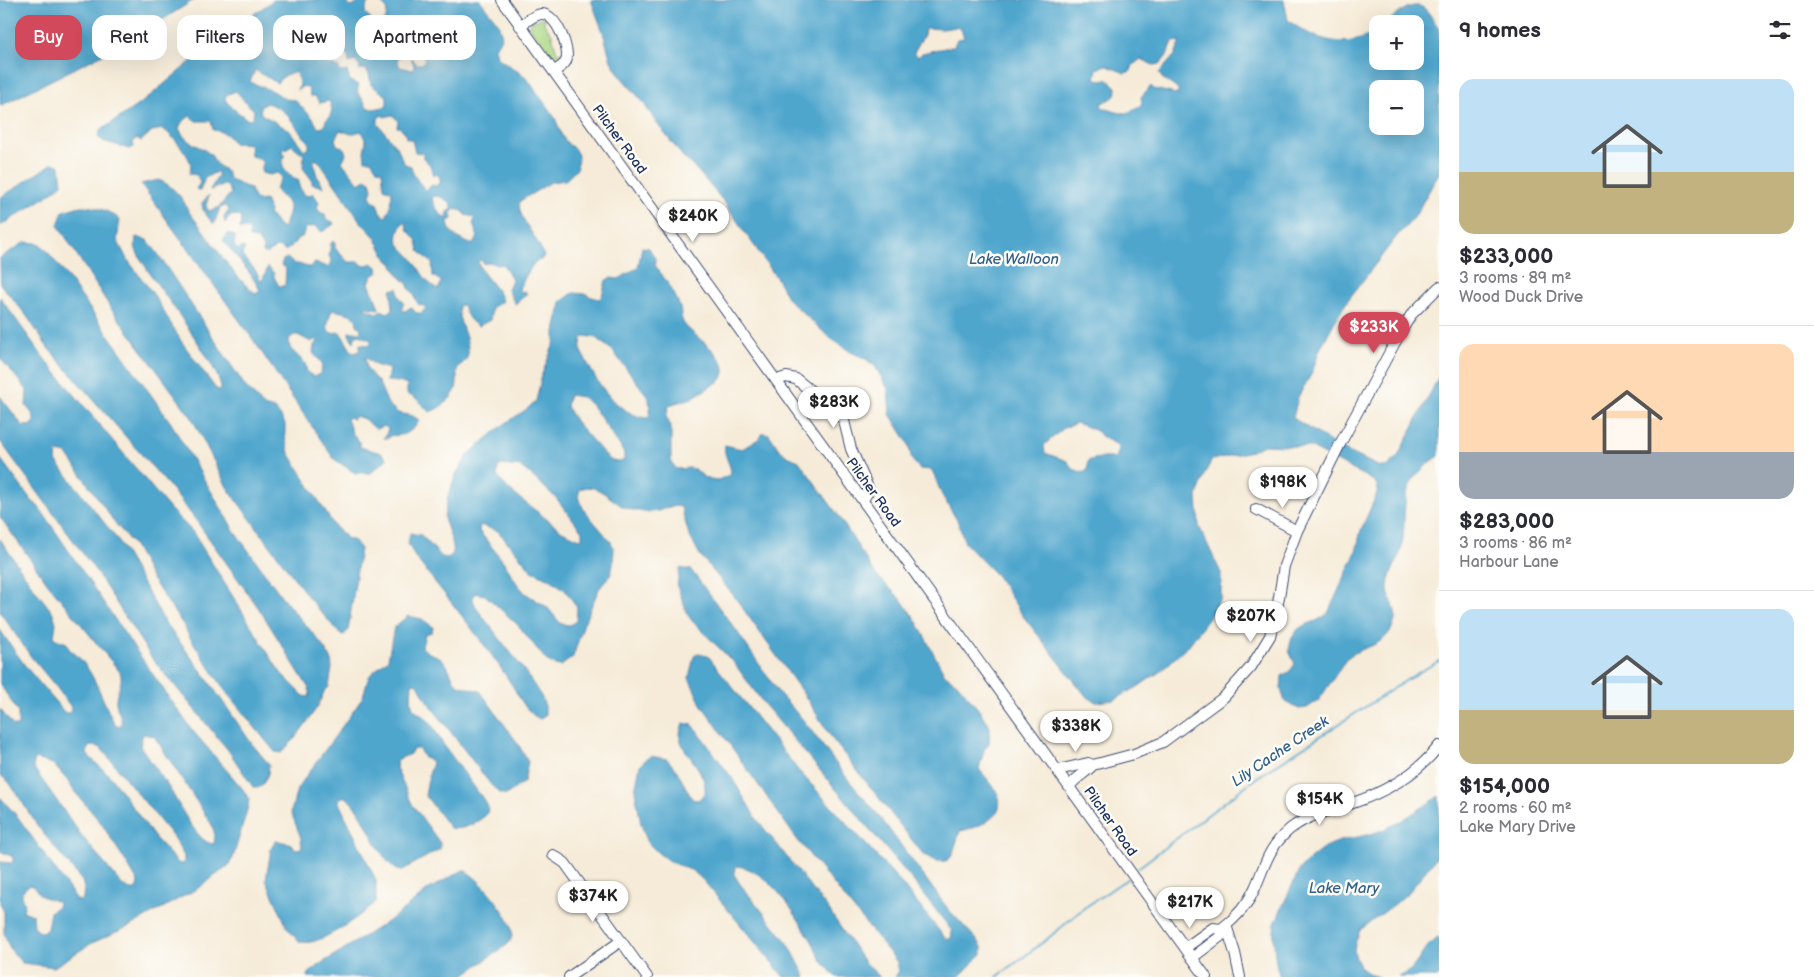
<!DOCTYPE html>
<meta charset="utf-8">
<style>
:root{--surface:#fff;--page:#f7f7f7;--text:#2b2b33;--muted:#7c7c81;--line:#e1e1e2;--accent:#d1495b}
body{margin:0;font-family:"Balsamiq Sans",sans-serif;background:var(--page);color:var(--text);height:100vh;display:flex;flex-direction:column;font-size:19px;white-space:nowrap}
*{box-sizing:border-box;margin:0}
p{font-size:16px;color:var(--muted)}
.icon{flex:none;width:28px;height:28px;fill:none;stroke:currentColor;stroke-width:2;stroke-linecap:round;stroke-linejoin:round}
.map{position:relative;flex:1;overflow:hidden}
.details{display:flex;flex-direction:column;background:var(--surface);width:375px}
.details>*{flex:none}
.hud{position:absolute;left:15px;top:15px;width:475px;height:45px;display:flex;gap:10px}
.tools{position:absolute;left:1369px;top:15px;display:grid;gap:10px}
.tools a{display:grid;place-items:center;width:55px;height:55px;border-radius:10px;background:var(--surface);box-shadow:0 5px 20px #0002;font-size:25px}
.price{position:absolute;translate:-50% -42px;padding:0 11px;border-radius:18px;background:#fff;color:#222;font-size:16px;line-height:32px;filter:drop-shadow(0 1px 2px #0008)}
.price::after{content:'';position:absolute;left:50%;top:30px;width:15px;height:11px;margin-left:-8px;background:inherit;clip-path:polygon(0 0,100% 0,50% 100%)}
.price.active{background:var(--accent);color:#fff}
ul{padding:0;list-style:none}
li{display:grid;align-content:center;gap:10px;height:265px;padding:0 20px}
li+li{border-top:1px solid var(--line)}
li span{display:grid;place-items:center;height:155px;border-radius:15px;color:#555}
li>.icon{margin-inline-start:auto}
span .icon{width:90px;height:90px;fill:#fffc;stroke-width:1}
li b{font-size:21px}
h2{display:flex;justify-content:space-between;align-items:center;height:60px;padding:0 20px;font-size:21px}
.pill{padding:0 18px;border-radius:15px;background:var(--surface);box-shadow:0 5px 20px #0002;font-size:18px;line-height:45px}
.pill.active{background:var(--accent);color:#fff}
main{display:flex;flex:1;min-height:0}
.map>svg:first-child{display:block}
.green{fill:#acd784;stroke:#648371}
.water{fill:#50a6cd;stroke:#366a96;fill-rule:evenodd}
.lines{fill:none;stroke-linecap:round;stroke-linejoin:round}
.stream{stroke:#50a6cd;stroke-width:2}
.minor-casing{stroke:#3c4b70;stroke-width:12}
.minor{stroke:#fff;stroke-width:10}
.labels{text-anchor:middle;stroke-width:5;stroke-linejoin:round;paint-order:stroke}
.street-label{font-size:14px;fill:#1b2f5e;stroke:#fdfcf7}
.water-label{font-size:15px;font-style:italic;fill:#305f8a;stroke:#fdfcf7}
</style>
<main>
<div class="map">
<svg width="1439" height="977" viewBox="0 0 1439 977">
<rect width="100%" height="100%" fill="#fdfcf7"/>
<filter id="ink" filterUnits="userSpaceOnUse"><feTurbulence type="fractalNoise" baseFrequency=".02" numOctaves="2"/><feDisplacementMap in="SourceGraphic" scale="10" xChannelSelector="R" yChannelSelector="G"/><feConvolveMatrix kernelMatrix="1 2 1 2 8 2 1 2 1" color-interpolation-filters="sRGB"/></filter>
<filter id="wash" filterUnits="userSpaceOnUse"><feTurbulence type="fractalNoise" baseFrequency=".0096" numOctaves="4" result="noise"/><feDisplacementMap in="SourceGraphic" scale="20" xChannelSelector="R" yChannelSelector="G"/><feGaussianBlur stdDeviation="1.12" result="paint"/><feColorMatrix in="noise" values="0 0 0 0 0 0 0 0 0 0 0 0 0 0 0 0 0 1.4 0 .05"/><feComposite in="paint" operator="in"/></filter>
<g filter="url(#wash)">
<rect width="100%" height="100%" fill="#f6ebd8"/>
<!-- green -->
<path class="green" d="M545,17l-1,7 7,8 6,21 7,-1 -1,6 -5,5h-3l-26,-36 2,-5z"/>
<!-- water -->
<path class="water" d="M0,0h194l-67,42 -127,64z
M274,0h72l2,5 4,2 6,-4 -1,-3h123l18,23 4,13 -7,12 2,9 29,20 29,41 7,18 7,9 5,3 4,7 -1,14 -11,11 -15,2 -31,19c-5,15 20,39 24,55l-3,4 -5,1c-7,8 -11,18 -17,27l2,4 4,-1 2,3 -12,10 -7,-14 4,-11 -9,-15 -6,1 -7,-3 -6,2 -3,-4 -3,1c2,13 20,25 24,40l-10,7 -2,12 -11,6c-10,-4 -13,-12 -16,-21h-4c-3,17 11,32 9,49 -1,7 -5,8 -9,13 -4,5 -1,9 -2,15 0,14 -15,26 -28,30l-12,-13 -10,-5v-9l-8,-3 -12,-1 2,-12 -14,-4 -10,-8 2,12 12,14 9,21 10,9 15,3 6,4c-3,10 -18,18 -28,15l-2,3h-6l3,-3 2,-7 -5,-2 -7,3 -12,-10 -8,-3 -4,3 -3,-2 -2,2 5,14 8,9v5l21,6 6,6 -16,14h-16l-21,-14 -82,-121 -111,-154 17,-4c10,3 18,11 24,19 4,5 5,12 10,17 21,25 37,57 63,77l5,-3 -9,-15 -28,-35 5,-7 7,3 -1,9 4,5 4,-3 3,1 -3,6c4,10 13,11 18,26l2,1 6,-14 6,6v4l5,9h6l1,-18 -5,-3 2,-5 4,-2 7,6c6,-1 10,3 16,3l5,-4 13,4 4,-6 -3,-5 2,-13 2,-2 2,2v5l13,14h11l5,4 8,-3 5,4 2,5 -7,4 -3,7c3,9 8,17 10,26l-15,-2 1,2 13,4 3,-3 7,3 5,-4 -2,-19 7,-2v7l6,8 -3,7 4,1 6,-4 5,6h5l5,-4 -2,-3 -6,-2 -5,-11 -4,-5 -2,-5 -8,-7 -7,-13 -5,-3 -12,-23 -15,-16 -42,-61h-4l-1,1 4,15 7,11 -12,-3v-4l-9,-12 1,-13 -12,-10 -10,6 3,3c-7,16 3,20 14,27v6l6,8 4,1 4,-3 6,9 -2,6 4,5 4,1 1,5 7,3 1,2 -12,8 -7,-6 -9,2 -4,9 -4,1 -6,8 -7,5 -4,-3 -5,-1 -7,6h-6v-5l-5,-9 -9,-1 1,-7 -5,-3 -5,2 1,-11 -4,-4 -8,1 -4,7 -1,-6 5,-7 -3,-4 -6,2 -6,16c-6,-7 -12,-12 -12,-21l7,-8 -3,11 2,4 4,1 7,-4 12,-14 -5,-9 -16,6 8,-14v-5l-13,7 -5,13 -4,-2 4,-6 -3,-8 -8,-1c1,-3 2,-6 2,-8 -1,-11 -19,-31 -28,-37l-11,2 -11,10 -4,-3 -4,4 1,5 -5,2 -26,-8 -5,-4 2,-6 45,-31 74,-62zM371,1l9,1 7,7 -1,9 -6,6 -6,-1 -9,-10 2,-9zM416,38l9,21 -2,5h-6l-6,-6 3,7 -1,5 -13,-3 -3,-7 4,-6 9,-1 3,-10 -1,-4zM307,43l4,3 3,-3 11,1 6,7 3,-6 3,4v10l3,2 -1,-4 3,-3h3l3,3 1,6 6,-2 5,6 -1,2h6l4,5 2,11 16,11v10c-5,1 -15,5 -20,1 -1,-1 -3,-6 -4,-8 -5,-5 -7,-6 -4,-14 -9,-3 -10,-6 -12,-14l-6,1 -3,-5 -28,-9 -9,-8 1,-3zM255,70l22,13c4,-6 12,-10 19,-11l4,13 -3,5 7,-4 5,3 1,7h5l5,7 9,-2c4,7 3,12 -1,18l-2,1 -2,7 -6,1 -5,-10 -18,-18 -10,-1 -10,-7 -25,-10zM236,91l10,12 8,7 -1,7 -5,3c-7,-6 -19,-13 -23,-21l1,-4zM266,103c24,6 27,24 43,39v7l-5,1 -15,-20 -28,-16 -1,-7zM382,115l2,2 9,-2 5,6 -1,6h2l6,5 1,6 6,2 3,12 8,1v5l7,7 3,10 4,-1 3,4v6l-6,2 -2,-1 -6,5c-7,-7 -14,-16 -15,-24 -10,-2 -9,-8 -12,-15 -1,-2 -19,-25 -21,-27v-6zM190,116l6,5h15l2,9c10,1 16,6 21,14l6,-1 10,1 1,12 8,3 4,4 -2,8 1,2 7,2 8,-2 5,4 -7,12 14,16c0,10 -3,13 -5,22l-3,1c-6,-4 -7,-10 -13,-14l2,-3 -5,-11 -7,1 -5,-5 -2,-7 -21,-9c-3,-11 -6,-9 -13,-16 -3,-3 -4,-7 -7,-10 -13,-11 -24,-9 -31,-26l3,-6zM340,130l11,4 10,-3 5,10 -2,10 1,9h6l6,9 5,2 2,17 8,3 -2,17 -4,9 -6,-4 -3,-10 -3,-1 -4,-6 2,-7 -2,-8 -4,-2 -7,4 -17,-21 4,-8 -2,-6 -7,-3 -2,-6zM434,196c8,0 16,5 19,13l-6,3 1,5 -2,1c-7,-4 -11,-11 -14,-19zM455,209l8,2 2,4 9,2 1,2 -2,5 5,13 -3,3 -1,4h-3c-11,-4 -23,-10 -23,-23l4,-2 -1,-6zM402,223h4l1,6 10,12 2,10 13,12 1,13 8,5 -2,8c-12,-2 -21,-24 -28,-32 -4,-5 -10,-9 -13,-15 -2,-7 2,-13 4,-19zM334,310l16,4 6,5 1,6 4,4 -1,3h-11v3l5,7 1,-5 4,-2 12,5v2l-3,3 -8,-1v6l-5,3 -4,-3 -11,-18 -10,1 -3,-7 4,-14zM294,335h4l13,7 5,-3 2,2 -4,4 -1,8 9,10 -1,10 -7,4 -7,-5 -2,-9 -15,-15 -1,-9z
M591,0h693l4,20c25,20 61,32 89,10l1,31h37v-37h-30c10,-8 26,-24 39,-16 6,5 10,14 15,20v145l-25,45 -17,18 -49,64 -13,21 -15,28 -8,24 -14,24 -5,21 47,30 40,19h7l10,-9 42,-82v80c-14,9 -30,24 -33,41 -3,17 -1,36 -5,53 -3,12 -12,23 -13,36 -1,16 15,24 3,44 -11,18 -29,16 -44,28l-28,42 -12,8 -8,1 -14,-7 -4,-13 1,-13 8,-5 5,-7 -6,-13c4,-33 23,-22 39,-38l28,-61 5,-22 17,-39 -1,-6 -3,-4 -64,-34 -46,-2 -13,6 -39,9 -5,9 -10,27 2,30 22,47v25l-15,24 -18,24 -27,25 -25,17 -22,12 -18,2 -10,-6 -63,-80 -26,-40 -32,-33 -7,-21 -16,-27 -10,-25 -12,-1 -8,-9 -4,-17 -18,-29 -2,-25 -13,-23 -9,-7 -15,-7 -21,-14 -42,-39 -10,-19 -54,-78 -27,-32 -13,-12 -29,-37 -12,-19 -22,-25 -10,-16 -8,-29zM956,27l5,2 3,9 -7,1 -3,7 -32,7 -4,4 -4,-5 10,-17 1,-7 18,1zM1180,41l-5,14 -16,18 3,5 17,12 -3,4 -22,-5 -3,-3 -10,11 1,6c-13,15 -24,10 -40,4l-1,-3c10,-7 15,-3 15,-17l-9,-8 -8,1 -4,-2 2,-9 8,-4 20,8 6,-2 2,-6 8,-6 12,6 7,-1 6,-7 7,-15zM1378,89h37v37h-37zM1076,423l19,7 9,8 12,6 2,3 -1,9 -2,2c-11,0 -17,-1 -27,3v9l-7,2 -8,-3 -6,-8 -22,-8 -1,-8 20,-17z
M53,163l7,3 2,18 -16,13 -46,29v-28z
M80,206c15,0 29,4 40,14l-3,20 10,19 27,36 27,46 35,48 5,1c4,-16 -62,-102 -74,-121 -4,-7 -12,-17 -12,-25 0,-2 1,-5 1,-7l11,3 9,11 89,135 19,20 10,3 6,6 5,9v13l4,16 44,71 13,14 9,3 5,8 -12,82 -4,4 -4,-1 -31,-36 -75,-101 -7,-10 -35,-69 -82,-111 -52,-82 5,-14z
M25,242l11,1 8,4 22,28 105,148 64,109 50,69 32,37 14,20 1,10 -3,19 -5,5 -6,14 -13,19 -13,17 -11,11 -6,-1 -49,-60 -37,-56 -5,-10 -34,-50 -15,-29 -20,-24 -48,-69 -10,-2 -1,9 61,78 49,85 37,49 49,71 15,18 2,3 -1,9 -5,10 -5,4 -5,-1 -25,-37 -77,-93 -56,-87 -95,-129v-45l22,29 8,1 4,-3c1,-8 -3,-11 -8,-17l1,-16 -27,-32v-61l43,60 126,151 23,23 81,130 8,12 23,23 5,1 1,-4 -2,-6 -48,-77 -65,-91 -26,-33 -121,-138 -22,-33 -25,-30 -1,-27z
M642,247l7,1 6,10v7c9,13 21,28 25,43 1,4 1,8 2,12 6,16 55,37 39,60l-29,18 -23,7 -3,12 5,9v35l5,8 14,-1 5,1 10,9 6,1 7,1 13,-6c0,-11 -8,-17 -6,-29l17,4 18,-11 3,-5 6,1 9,14 9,8 12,5 39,54 38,60 24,23 16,22 29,55 12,8 23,28 10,17 -1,15 -5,7 -5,19c6,8 15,16 19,26 9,22 -21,33 -38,36l-8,25 -6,5h-11l-12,-7 -90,-114 -26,-41 -73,-103 -34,-41 -11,-20 -8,-28c-10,-2 -14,1 -23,4 -9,2 -28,0 -36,-5 -12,-7 -26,-24 -42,-17l-2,8 6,13 27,32 3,7 -1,15 -2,10 -12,15 -15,34 -11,34 -12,9 -6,-1 -9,-5 -28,-35 -33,-30 -11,-2 -1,7 4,9 47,61 17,26 4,10v9l-4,4c-13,-3 -23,-24 -29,-34 -29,-45 -64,-86 -97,-128l-7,-13 2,-11 11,2 21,22 6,1 5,-4v-9l-9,-27 4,-22 8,-22 14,-21 33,-28 24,-16 9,-8 6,-27 13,-33v-9l6,-30 12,-9 14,1 2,2 10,3 3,-3 4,-16 5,-2 8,1 19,-12zM585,336l11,2 16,12 37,48 1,17 -4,3c-28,-4 -49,-34 -60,-58 -2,-3 -5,-7 -5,-10 -1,-4 1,-9 1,-12zM569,395l13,2 9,7 31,45 2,5v6l-4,2 -8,-1 -4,-3 -32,-36 -10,-16zM502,465l19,2 9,7 26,24 26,33v7l-2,1 -18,-8 -53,-41 -12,-14 1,-9zM480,525l18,6 34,40 18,8 15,11 12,17 -1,14 -6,4 -9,-1 -14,-17 -22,-14 -7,-8 -15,-24 -24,-30z
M0,458l32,43 7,6 92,136 61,87 50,58 7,11 -1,8 -15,51 -5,8 -28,21 -70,39 -38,17 -38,24 -32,-4 -12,-14 -6,-16v-21l-4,-9v-41l11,1 2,-2v-4l-13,-6v-54l17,19 60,84 3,1 3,-3 1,-10 -2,-7 -43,-53 -30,-46 -9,-7v-66l13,17h5v-14l-18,-28v-54l26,37 39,46h5l1,-6 -14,-19 -25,-30 -32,-46v-73l30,44 23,30 3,10 -2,14 2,2 11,4 2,6c26,18 32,52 47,77h5c2,-11 -6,-17 -5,-27 1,-11 8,-16 4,-27l-72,-88 -48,-67zM143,734l11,2 58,89 3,10 -1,9c-17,1 -38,-47 -47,-59 -8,-13 -18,-26 -27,-39zM89,746l11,1 73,90 11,19v7l-5,1 -24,-26 -44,-61c-8,-8 -16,-14 -24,-23zM35,759l18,5 14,16 7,11 27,32 25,39 12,20 -2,8h-6l-9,-6 -8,-10 -32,-39 -48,-68zM29,885l5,2 7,9 17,6 -1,5 -7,5 -3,17 -5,3 -4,-1 -4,-5 -1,-11 -10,-4 2,-9 -3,-3v-7z
M680,568l11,2 45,60 42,62 26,29 46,61 30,35 68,92 31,33 3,5v7l-23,23h-64l3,-5 -1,-10 -101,-124 -95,-134 -12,-26 5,-22 4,-2 10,2 90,114 98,107 50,62h5l1,-8 -38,-49 -150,-178 -30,-41 -42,-42 -4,-6 -11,-29z
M408,616l14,3 11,8 -1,5 -7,2 -3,13c9,10 14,6 21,13 7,7 8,18 15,25l22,6 37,51 11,20 -4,20 -18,13 -6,-2 -9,-8 -64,-84 -9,-17 -6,-1 -1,18 2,7 17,14 13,22 43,59 2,4 -1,7c-10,9 -24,17 -37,14l-25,-33 5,-26 2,-2 -1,-7 -7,-2 -5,-9h-6l-3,5 -13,6 -1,8 16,36 28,39v6l-39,22c-17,-3 -32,-45 -42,-59 -3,-5 -8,-10 -13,-15h-6l-1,6 37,77v22c-16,14 -44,35 -65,40 -4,1 -8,0 -12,0l-12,-15 -21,-47 5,-31 4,-8 15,2 6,6 6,-1 -1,-10 -10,-26 6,-23 62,-86 4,-7 6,-20 19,-17 6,-32z
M683,723l10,2 39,53 24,40 72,91 36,53 16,15h-44c-5,-6 -11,-11 -15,-18 -3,-4 -5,-9 -7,-14 -16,-27 -43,-74 -76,-79l-2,2 -2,6 6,10 48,59 18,34h-22l-81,-97 -10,-9 -24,-10 -12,-9 -9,-9 -7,-19 -6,-33 5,-26 10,-9 17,3 10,12 15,28 6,1 7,-6c3,-25 -25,-41 -25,-59 0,-4 2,-8 3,-12z
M1439,796v58l-30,38 -14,12 -35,26 -4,11 -2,9 2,8 5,10 9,6 8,3h-98c-5,-12 -8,-40 -5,-53 1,-4 23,-52 25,-55 7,-8 17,-16 26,-22 16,-9 34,-9 51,-15 22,-8 43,-23 62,-36z
M463,870c15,5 48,46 49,61 1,5 -1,10 -5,14l-42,29 -1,3h-157l4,-6 11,-8 71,-45 36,-29z
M1439,937v40h-41c21,-6 22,-30 41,-40z"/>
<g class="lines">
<!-- stream -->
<path class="stream" d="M1138,868l118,-90 160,-104 23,-13
M997,977l49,-37 38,-32 43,-29"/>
</g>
</g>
<g filter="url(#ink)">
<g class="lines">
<!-- minor casing -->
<g class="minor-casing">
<path id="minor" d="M502,0l704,977
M520,26c6,-4 13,-11 21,-12 15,-2 30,37 25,47 -2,4 -8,8 -12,10
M777,380l9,-3 10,2 42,34 6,8 7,28 18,41 -6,10
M1256,509l41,22
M1058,770l30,-7 5,2 41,-11 29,-12 61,-45 27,-30 19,-31 8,-33 6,-37 13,-35 43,-87 59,-109 12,-20 28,-28
M1070,786c6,-9 16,-13 23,-21
M553,855l12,8 82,114
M1226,925l9,28 5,24
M1185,948l28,-20 8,1c15,-11 27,-25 34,-41 11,-25 13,-40 35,-59 18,-14 39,-19 60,-25 33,-11 67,-30 89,-58
M1192,958l29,-22v-7
M569,977l52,-36"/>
</g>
<!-- minor -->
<use href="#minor" class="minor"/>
</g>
</g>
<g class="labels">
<!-- street labels -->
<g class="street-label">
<text transform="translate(620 139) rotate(54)" y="5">Pilcher Road</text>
<text transform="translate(874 492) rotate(54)" y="5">Pilcher Road</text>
<text transform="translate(1111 821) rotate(55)" y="5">Pilcher Road</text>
</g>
<!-- water labels -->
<g class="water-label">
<text x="1014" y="264">Lake Walloon</text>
<text transform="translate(1280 751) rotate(-34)" y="5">Lily Cache Creek</text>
<text x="1344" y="893">Lake Mary</text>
</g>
</g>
</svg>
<div class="tools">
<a>+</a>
<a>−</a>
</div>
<b class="price" style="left:693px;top:243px">$240K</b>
<b class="price active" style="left:1374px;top:354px">$233K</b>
<b class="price" style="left:834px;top:429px">$283K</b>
<b class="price" style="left:1283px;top:509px">$198K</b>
<b class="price" style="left:1251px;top:643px">$207K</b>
<b class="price" style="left:1076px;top:753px">$338K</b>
<b class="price" style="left:1320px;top:826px">$154K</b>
<b class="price" style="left:593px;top:923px">$374K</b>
<b class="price" style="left:1190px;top:929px">$217K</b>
<div class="hud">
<a class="pill active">Buy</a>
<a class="pill">Rent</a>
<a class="pill">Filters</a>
<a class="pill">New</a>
<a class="pill">Apartment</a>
</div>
</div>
<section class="details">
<h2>9 homes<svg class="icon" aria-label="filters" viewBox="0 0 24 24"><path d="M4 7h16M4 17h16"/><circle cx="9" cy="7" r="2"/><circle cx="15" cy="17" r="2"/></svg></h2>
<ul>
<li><span style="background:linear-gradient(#bfe0f5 60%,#c2b280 0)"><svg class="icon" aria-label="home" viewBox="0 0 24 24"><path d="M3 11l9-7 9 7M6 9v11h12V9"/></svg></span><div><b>$233,000</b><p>3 rooms · 89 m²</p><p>Wood Duck Drive</p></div></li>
<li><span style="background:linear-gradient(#ffd9b3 70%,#9aa5b1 0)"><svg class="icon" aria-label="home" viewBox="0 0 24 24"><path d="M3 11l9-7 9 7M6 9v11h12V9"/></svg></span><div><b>$283,000</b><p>3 rooms · 86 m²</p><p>Harbour Lane</p></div></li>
<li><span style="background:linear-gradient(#bfe0f5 65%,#c2b280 0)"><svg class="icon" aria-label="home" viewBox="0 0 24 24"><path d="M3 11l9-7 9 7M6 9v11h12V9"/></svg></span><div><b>$154,000</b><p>2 rooms · 60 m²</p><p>Lake Mary Drive</p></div></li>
</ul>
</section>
</main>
